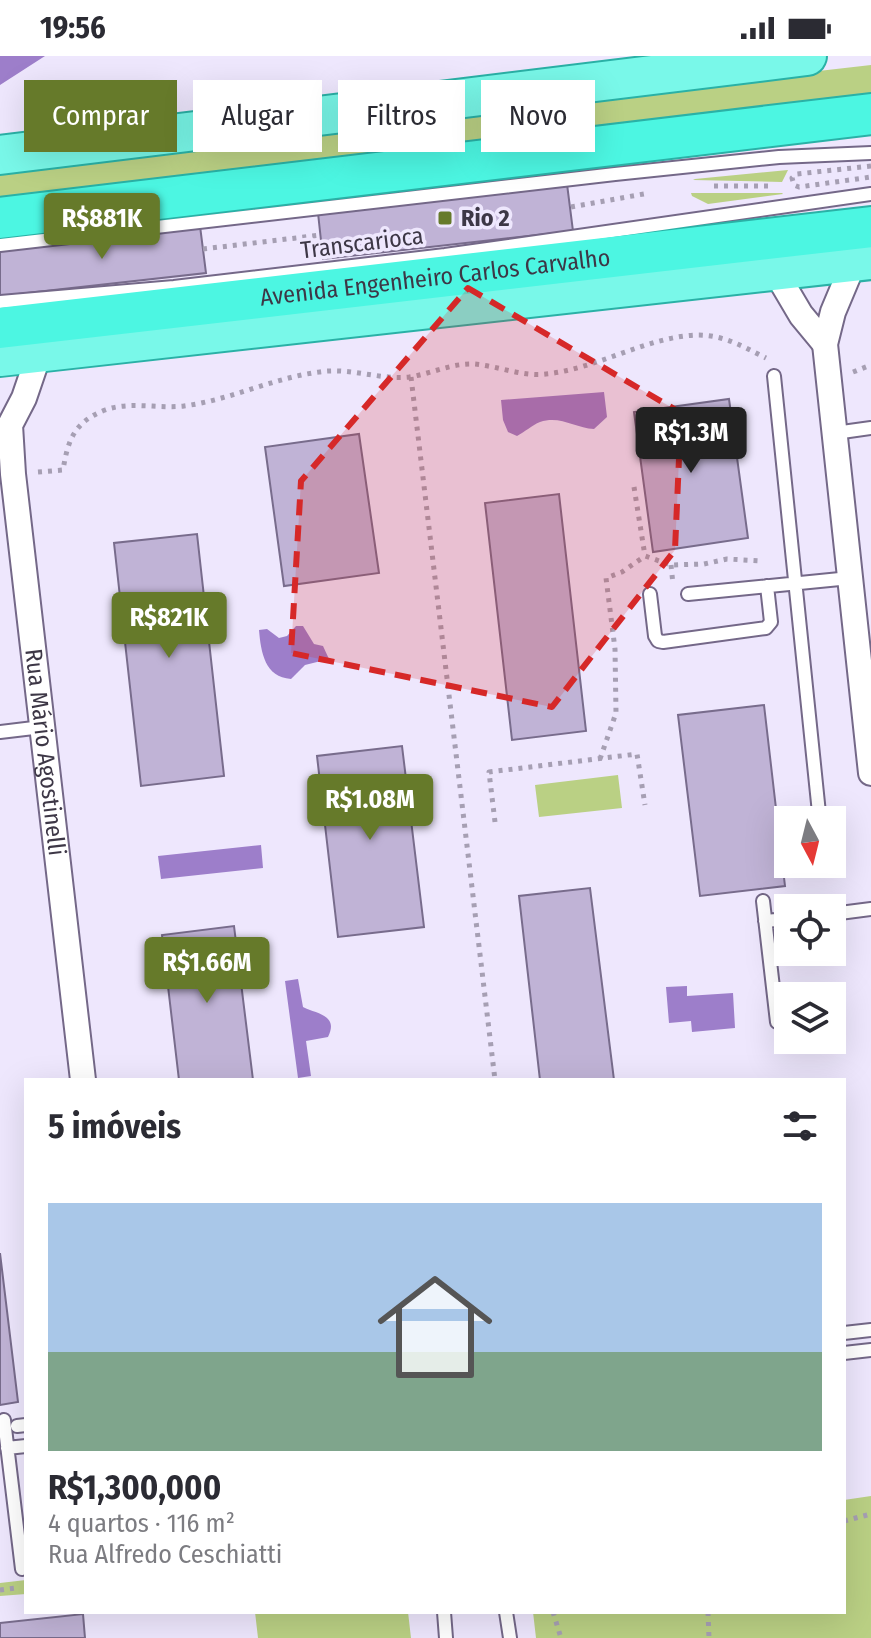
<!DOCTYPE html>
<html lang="pt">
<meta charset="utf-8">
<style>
:root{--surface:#fff;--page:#f2f2f3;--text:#2b2b33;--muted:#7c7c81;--accent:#667a2a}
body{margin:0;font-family:"Fira Sans Condensed",sans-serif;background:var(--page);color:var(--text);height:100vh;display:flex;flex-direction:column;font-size:30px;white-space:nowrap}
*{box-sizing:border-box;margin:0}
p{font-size:26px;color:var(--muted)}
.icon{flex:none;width:44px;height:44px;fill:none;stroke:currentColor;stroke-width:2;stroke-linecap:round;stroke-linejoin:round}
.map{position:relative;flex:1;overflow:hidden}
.details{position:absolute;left:24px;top:1022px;width:822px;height:536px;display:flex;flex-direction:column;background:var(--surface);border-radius:0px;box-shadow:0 8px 32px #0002}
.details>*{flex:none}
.banner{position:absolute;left:24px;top:24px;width:824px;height:72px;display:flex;gap:16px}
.needle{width:52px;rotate:173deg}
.controls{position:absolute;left:774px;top:750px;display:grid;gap:16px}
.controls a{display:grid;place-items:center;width:72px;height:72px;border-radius:0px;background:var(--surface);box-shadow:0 8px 32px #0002;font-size:40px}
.price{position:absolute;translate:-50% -68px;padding:0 18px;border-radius:8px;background:var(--accent);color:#fff;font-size:26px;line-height:52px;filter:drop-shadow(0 2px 4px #0008)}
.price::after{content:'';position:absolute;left:50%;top:48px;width:24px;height:18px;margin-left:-12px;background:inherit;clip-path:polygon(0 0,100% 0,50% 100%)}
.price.on{background:#222;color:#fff}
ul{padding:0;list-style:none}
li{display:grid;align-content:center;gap:16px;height:424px;padding:0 24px}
li span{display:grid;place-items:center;height:248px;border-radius:0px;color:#555}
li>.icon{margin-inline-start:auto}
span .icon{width:144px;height:144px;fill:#fffc;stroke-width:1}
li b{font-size:34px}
h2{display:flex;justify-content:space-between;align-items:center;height:96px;padding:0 24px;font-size:34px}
.chip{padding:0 28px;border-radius:0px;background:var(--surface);box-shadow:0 8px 32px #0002;font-size:28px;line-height:72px}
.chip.on{background:var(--accent);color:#fff}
.status{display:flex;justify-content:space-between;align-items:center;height:56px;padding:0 40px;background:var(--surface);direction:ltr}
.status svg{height:22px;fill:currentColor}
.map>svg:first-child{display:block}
.green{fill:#bad084}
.water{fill:#9d7eca}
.building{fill:#c0b3d6;stroke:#786c8c;stroke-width:2}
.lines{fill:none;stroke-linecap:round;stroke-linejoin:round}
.service-casing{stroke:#746888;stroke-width:16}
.minor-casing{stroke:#746888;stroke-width:28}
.primary-casing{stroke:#2ab1a6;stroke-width:42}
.trunk-casing{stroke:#2ab1a6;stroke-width:44}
.path{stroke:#a69fb3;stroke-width:5;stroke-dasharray:4 6;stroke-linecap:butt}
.service{stroke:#fff;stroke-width:12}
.minor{stroke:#fff;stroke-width:24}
.primary{stroke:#79f8e9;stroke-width:38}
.trunk{stroke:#4cf6e2;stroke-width:40}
.path-bridge{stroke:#a69fb3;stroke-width:5;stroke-dasharray:4 6;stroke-linecap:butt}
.marked{fill:#d62828;fill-opacity:0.2;stroke:#d62828;stroke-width:6;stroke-dasharray:16 10;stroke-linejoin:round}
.poi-dot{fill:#667a2a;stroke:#eee7fd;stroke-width:3}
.labels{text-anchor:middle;stroke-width:7;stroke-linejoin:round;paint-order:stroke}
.poi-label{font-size:24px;font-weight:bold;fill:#3d3746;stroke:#eee7fd;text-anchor:start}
.street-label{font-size:24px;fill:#3d3746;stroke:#eee7fd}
</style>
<div class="status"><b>19:56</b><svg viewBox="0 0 49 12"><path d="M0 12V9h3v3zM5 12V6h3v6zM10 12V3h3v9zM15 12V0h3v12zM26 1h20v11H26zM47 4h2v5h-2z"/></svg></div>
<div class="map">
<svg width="871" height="1582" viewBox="0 0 871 1582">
<rect width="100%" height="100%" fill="#eee7fd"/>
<!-- green -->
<path class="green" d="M871,9v39l-871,98v-37z
M788,114l-6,12 -89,-2 2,-1z
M691,137h91l1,1 -75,10 -16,-8z
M618,719l4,33 -83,9 -4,-32z
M871,1440v142h-335l-3,-26h311v-112z
M26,1524v14l-26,2v-13z
M255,1556h153l3,26h-153z"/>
<!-- water -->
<path class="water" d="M0,0h45l-45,29z
M604,336l3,25 -13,12c-19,-1 -34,-14 -54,-7 -8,3 -15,10 -23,14l-9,-4 -5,-12 -2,-20z
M296,570h7l11,18 9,2 6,13 -24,6 -14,14c-26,-2 -30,-26 -32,-49l8,-1 12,9 8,-2z
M261,789l2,23 -102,11 -3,-23z
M298,923l5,28c14,7 36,8 25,30l-22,4 5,35 -13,2 -13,-97z
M687,930v10l46,-3 2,35 -43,4 -1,-11 -22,2 -3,-36z"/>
<!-- building -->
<path class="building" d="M567,128l6,47 -250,28 -5,-46z
M200,170l6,47 -206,23v-47z
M729,343l19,139 -95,14 -19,-140z
M359,378l20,139 -95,13 -19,-139z
M559,438l27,237 -74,9 -27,-237z
M197,478l27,242 -83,10 -27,-243z
M764,649l21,181 -85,10 -22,-181z
M402,690l22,181 -86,10 -21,-181z
M590,832l24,192h-74l-21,-184z
M234,870l19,154h-74l-17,-145z
M0,1197l18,149 -18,3z
M83,1558l2,24h-85v-15z"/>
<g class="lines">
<!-- service casing -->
<g class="service-casing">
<path id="service" d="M0,189l615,-71 164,-17 92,-4
M0,246l174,-15 271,-32 426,-61
M774,320l45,437
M835,377l36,-5
M650,538l5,42 3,5 5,1 103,-14 5,-6 -4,-36
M688,538l162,-16
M0,676l42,-5
M763,845l14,121
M832,858l39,-5
M765,865l23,-2
M844,1277l27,-3
M844,1297l27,-3
M4,1364l18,149
M17,1370l9,-1
M7,1392l19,-2
M444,1556l2,26
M506,1556l4,26"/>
</g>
<!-- minor casing -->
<g class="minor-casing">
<g id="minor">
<path d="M854,206l-21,50 -8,32 46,429"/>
<path d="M775,215l26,44 24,29"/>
<path id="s1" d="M39,298l-15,44 -14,27 3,49 70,606"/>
</g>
</g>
<!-- primary casing -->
<g class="primary-casing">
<path id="primary" d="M0,99l807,-99
M0,301l871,-97"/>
</g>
<!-- trunk casing -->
<g class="trunk-casing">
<g id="trunk">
<path d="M0,162l871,-104"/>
<path id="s2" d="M0,272l871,-101"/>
</g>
</g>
<!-- path -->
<path class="path" d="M714,130h54
M571,151l78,-14
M203,193l118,-14
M853,316l18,-7
M411,321l84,703
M38,416l25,-2c5,-30 11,-48 42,-60 25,-9 53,-1 79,-4 46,-6 89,-28 135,-34 30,-5 60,8 90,5 22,-3 42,-14 65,-13 24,2 49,13 72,10 51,-5 102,-38 152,-39 26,0 46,12 68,23
M634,431l11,69
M671,509l2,19
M600,703l16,-46 -1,-64 -9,-71 16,-6 23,-16 26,9 33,-1 23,-5 35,2
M495,766l-6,-50 148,-18 8,51
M844,1465l27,-7
M0,1534l15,-2
M553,1556l8,26
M708,1556l1,26"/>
<!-- service -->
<use href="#service" class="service"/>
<!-- minor -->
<use href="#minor" class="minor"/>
<!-- primary -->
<use href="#primary" class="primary"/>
<!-- trunk -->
<use href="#trunk" class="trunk"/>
<!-- path-bridge -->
<path class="path-bridge" d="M871,110l-74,8 -5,4 2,7 5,2 72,-10"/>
</g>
<!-- marked area -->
<path class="marked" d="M468,232l213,125 -6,137 -123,157 -261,-54 10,-172z"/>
<!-- markers -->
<rect class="poi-dot" x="437" y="154" width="16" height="16" rx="4"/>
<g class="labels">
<!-- poi labels -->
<g class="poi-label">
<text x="461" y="170">Rio 2</text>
</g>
<!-- street labels -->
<g class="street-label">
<text transform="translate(362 187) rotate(-7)" y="8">Transcarioca</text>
<text dy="8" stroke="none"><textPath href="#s2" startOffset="438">Avenida Engenheiro Carlos Carvalho</textPath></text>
<text dy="8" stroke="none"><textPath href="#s1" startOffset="406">Rua Mário Agostinelli</textPath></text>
</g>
</g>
</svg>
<div class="controls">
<a><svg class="needle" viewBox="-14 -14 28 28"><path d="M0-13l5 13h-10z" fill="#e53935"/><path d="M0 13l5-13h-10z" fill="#7c7c81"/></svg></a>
<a><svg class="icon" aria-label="locate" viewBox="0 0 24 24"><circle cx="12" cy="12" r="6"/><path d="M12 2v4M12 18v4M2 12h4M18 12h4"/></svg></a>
<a><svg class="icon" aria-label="layers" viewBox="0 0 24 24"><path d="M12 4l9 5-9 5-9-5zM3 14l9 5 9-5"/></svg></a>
</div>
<b class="price" style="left:102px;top:205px">R$881K</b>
<b class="price on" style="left:691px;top:419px">R$1.3M</b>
<b class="price" style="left:169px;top:604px">R$821K</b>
<b class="price" style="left:370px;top:786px">R$1.08M</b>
<b class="price" style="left:207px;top:949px">R$1.66M</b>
<div class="banner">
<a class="chip on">Comprar</a>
<a class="chip">Alugar</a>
<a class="chip">Filtros</a>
<a class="chip">Novo</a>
</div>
<section class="details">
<h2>5 imóveis<svg class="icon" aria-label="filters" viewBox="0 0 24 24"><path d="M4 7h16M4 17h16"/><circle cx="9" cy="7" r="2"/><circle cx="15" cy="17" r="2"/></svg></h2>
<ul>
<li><span style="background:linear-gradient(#a9c7e8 60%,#7fa58c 0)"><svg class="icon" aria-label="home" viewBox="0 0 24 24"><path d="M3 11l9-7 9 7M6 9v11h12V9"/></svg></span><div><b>R$1,300,000</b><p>4 quartos · 116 m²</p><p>Rua Alfredo Ceschiatti</p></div></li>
</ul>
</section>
</div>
